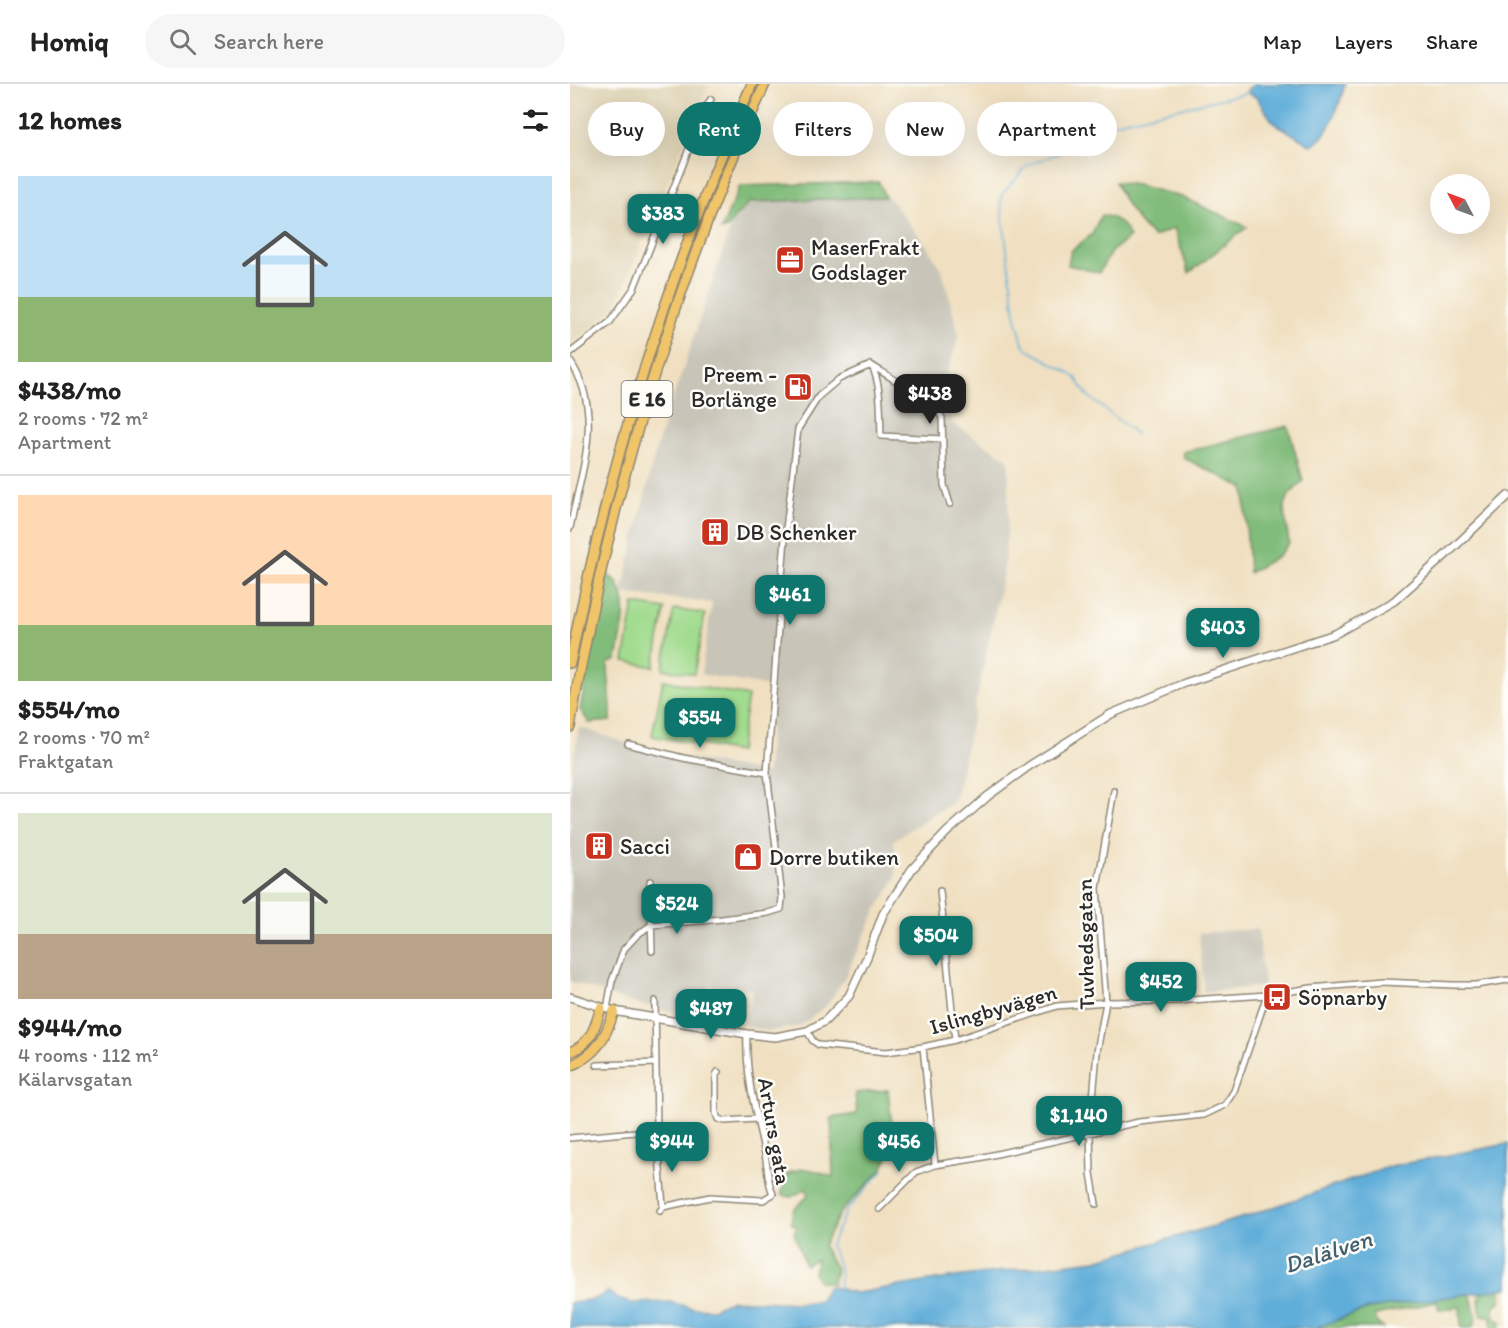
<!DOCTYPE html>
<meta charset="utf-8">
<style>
:root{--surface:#fff;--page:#f6f6f6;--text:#222;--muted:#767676;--line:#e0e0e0;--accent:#0f766e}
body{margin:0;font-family:Itim,sans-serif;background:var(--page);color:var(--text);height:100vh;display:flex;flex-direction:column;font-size:22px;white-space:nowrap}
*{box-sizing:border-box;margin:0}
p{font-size:20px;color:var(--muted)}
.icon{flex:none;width:33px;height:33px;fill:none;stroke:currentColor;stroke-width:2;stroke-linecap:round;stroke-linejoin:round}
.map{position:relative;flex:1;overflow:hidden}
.drawer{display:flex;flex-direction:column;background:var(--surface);width:570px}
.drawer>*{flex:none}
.guide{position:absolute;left:18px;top:18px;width:570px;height:54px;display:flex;gap:12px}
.needle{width:39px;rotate:311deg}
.controls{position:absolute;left:860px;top:90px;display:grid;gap:12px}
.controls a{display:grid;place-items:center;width:60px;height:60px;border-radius:50%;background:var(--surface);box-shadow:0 6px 24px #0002;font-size:30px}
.price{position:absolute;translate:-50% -51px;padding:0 14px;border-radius:12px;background:var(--accent);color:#fff;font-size:20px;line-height:39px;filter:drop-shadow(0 2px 3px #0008)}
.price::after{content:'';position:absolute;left:50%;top:36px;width:18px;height:14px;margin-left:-9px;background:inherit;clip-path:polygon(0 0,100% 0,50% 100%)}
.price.selected{background:#222;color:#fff}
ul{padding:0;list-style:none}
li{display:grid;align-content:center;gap:12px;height:318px;padding:0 18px}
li+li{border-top:2px solid var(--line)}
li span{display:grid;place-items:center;height:186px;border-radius:0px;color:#555}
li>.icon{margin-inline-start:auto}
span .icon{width:108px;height:108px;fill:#fffc;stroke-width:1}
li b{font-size:26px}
h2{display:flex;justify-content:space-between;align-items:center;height:72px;padding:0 18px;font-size:26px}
.tag{padding:0 21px;border-radius:27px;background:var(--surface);box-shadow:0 6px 24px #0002;font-size:21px;line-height:54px}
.tag.selected{background:var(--accent);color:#fff}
header{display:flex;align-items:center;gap:36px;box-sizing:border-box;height:84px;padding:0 30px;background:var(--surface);border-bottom:2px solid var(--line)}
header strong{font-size:28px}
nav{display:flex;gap:33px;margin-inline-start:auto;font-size:21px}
.search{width:420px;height:54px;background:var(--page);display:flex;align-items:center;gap:15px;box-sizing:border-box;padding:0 21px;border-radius:33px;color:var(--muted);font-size:22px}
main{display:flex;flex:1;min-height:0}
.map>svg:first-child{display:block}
.built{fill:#dfd3b4}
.industrial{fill:#c8c4b8}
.green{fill:#a2dc8f;stroke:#66845d;stroke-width:1.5}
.forest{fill:#81bc7a;stroke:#567452;stroke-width:1.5}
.water{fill:#5fadd9;stroke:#456c82;stroke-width:1.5}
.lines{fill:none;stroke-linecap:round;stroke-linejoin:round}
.stream{stroke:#5fadd9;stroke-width:1.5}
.minor-casing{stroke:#8e8676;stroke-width:8}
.tertiary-casing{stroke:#8e8676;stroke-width:10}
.trunk-casing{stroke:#8e8676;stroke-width:12}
.minor{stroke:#fff;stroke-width:5}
.tertiary{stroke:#fff;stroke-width:7}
.trunk{stroke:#f0c469;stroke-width:9}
.labels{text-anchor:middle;stroke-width:5;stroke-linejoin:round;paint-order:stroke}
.shield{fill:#fdfcf7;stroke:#6a6a68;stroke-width:1.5}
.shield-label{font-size:21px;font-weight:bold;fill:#2b2b2b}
.poi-label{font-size:22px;fill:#2b2b2b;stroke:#fdfcf7;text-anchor:start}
.street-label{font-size:22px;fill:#2b2b2b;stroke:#fdfcf7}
.water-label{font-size:24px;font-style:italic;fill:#405f71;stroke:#fdfcf7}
</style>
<header>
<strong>Homiq</strong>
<div class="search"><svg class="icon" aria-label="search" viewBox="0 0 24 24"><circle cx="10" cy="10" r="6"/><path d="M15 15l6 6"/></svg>Search here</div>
<nav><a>Map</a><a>Layers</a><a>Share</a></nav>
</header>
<main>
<section class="drawer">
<h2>12 homes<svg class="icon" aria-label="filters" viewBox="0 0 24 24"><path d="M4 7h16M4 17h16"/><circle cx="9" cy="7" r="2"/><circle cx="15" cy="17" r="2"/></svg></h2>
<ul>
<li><span style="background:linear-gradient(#bfe0f5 65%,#8fb573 0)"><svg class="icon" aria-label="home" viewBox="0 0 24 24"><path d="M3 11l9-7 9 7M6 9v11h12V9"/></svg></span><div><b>$438/mo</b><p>2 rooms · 72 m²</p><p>Apartment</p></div></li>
<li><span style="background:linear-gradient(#ffd9b3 70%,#8fb573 0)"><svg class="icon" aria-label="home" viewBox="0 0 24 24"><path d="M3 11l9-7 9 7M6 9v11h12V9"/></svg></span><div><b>$554/mo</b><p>2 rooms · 70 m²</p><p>Fraktgatan</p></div></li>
<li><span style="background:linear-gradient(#dfe7d0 65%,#b9a48a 0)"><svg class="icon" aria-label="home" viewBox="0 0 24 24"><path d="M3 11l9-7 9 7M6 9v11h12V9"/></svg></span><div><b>$944/mo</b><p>4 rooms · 112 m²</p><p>Kälarvsgatan</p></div></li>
</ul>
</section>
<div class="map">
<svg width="938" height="1244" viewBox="0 0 938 1244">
<rect width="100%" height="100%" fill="#fdfcf7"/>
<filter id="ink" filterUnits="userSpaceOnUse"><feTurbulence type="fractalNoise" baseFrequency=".0167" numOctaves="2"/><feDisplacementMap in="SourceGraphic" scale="12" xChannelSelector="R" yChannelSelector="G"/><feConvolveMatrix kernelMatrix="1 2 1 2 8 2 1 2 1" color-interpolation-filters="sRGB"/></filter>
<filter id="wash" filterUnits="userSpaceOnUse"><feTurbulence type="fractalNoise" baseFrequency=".008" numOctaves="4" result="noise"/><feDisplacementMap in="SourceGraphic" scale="24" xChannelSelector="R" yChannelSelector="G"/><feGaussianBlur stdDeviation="1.35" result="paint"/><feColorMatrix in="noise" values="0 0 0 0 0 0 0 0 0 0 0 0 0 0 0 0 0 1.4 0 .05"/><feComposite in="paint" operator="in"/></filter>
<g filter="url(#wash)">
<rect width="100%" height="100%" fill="#f0e0c1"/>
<!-- built -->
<path class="built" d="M0,0h139l-95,225 -44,37z"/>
<!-- industrial -->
<path class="industrial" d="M318,113l36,45 18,28 17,65 -13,42 6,46 57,37 -1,58 -5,56 -48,226 -61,40 2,38 -19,31 -33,70 -17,26 -27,21 -31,5 -25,-5 9,-36 -44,-5 -9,34 -74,-18 -56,-20v-203l9,-51 67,23 121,23 4,-57 -2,-29 -68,-13 11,-71 -90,-10 34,-144 77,-228 19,-19z
M688,845l6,57 -60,6 -5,-59z"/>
<!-- green -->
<path class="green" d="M64,520l31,5 -11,58 -30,-6z
M104,525l31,5 -11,60 -31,-5z
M93,596l85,16 -9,56 -87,-16z"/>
<!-- forest -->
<path class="forest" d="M309,98l6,15 -135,5 -17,17 -4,8 -8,3 19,-44z
M545,98l22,3 45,12 65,30 -58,46 -15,-45 -20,9c-16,-13 -31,-36 -39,-55z
M531,131c15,2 22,8 29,22l-19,15 -12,21 -31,-8 3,-14 21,-17z
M718,342l15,55 -14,14 -5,13 5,35 -11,13 -29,17 -5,-85 -60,-30 -1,-6z
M38,491c3,2 9,6 10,10 13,23 3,49 -1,75l-9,3c0,20 4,38 3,58l-22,2 -9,-14 21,-110z
M318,1006l6,53 -11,25 -43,45 -17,33 13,23 -3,14 -14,-1 -5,-9 3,-14 -12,6 -11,-32 3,-7 -6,-3c1,-19 9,-16 18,-29l-3,-5 -15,8 -10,-2 6,-21c20,-10 27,-3 46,3l-2,-59 26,-4 -2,-21z
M931,1205v11l-8,10 3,9 6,3 -3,6h-7l-2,-12h-8c-4,-9 -3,-16 -1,-25z
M900,1209l7,26 -5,9h-11l-1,-21 -21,3 -2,-8 -62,13 1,7 7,6h-68l53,-19z"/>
<!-- water -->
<path class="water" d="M684,0h91c-4,16 -18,59 -35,61l-37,-23 -17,-25 -9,-4v-3z
M938,1060v144l-140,21 -53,19h-745v-25l25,-4 13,-7 10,7 13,4 39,-1 23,6 19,1 20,-9 68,3 20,-2 8,-15 28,7 99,-16 141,-17 152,-44 143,-50z"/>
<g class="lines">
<!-- stream -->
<path class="stream" d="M566,350l-48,-38 -12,-18 -8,-6 -38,-21 -7,-7 -8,-30 -14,-111 1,-9 26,-29 37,-14 40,-26 142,-32
M269,1206c2,-20 1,-26 -9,-44l16,-35 37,-41"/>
</g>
</g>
<g filter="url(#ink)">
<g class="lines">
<!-- minor casing -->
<g class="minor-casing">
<path id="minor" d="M0,269l40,-31 24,-34 72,-182 5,-7
M0,277c35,52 11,110 0,167
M301,281l65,41 6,12 2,67 6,19
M302,282c10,22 8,46 9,70l61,3
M58,660l55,14 84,15
M80,797l2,70
M370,807l15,149
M85,917l2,129 6,77 -3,4
M37,925l5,-28 12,-32 13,-14 14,-10 71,-6 46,-6 13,-4 1,-12 -15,-124 18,-235 13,-109 21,-33 20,-17 32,-14
M237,947l6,10 6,4 67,7 37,-5 32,-7 102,-34 49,-4 69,-1 92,-6 44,-7 70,-6 72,3h23l32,-5
M353,963l12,118 44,-7 160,-36 65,-7 21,-10 9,-14 33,-96
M27,981l59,-2
M148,988l-2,3v38l2,6 7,2 31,-2
M0,1054l87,-8
M526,1120l-5,-31 -1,-40 7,-81 9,-50 -9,-114 17,-97
M93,1123l47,-10 53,3 10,-6c-6,-13 -5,-26 -8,-40 -9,-40 -20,-79 -18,-120
M309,1125l37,-37 19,-7"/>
</g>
<!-- tertiary casing -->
<g class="tertiary-casing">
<path id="tertiary" d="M0,913l44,14 133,23 28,3 32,-6 18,-10 24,-25 18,-39 16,-43 29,-45 35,-37 41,-36 41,-30 82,-52 74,-31 150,-49 59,-33 55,-49 59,-56"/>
</g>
<!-- trunk casing -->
<g class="trunk-casing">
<path id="trunk" d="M0,579c39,-199 99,-393 182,-579
M0,643c37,-221 102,-438 195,-643
M0,968c21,-8 25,-25 31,-44
M0,982c27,-12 35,-27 44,-55"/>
</g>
<!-- minor -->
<use href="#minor" class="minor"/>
<!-- tertiary -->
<use href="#tertiary" class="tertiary"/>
<!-- trunk -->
<use href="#trunk" class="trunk"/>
</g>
</g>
<!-- icons -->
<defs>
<g id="office-square" transform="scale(1.5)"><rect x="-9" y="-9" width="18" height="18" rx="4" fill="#c8321e" stroke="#fdfcf7"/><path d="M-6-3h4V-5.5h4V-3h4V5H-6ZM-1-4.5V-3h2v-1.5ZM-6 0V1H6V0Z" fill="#fff"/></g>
<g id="fuel-square" transform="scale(1.5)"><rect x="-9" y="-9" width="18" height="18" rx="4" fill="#c8321e" stroke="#fdfcf7"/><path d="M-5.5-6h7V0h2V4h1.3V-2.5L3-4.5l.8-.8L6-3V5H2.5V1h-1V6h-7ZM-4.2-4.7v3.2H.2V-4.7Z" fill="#fff"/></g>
<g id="building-square" transform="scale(1.5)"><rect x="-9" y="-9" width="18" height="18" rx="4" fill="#c8321e" stroke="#fdfcf7"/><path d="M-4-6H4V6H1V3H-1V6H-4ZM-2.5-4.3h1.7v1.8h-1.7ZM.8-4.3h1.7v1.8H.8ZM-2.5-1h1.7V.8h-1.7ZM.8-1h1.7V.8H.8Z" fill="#fff"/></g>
<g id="shop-square" transform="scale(1.5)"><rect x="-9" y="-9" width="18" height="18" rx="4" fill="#c8321e" stroke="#fdfcf7"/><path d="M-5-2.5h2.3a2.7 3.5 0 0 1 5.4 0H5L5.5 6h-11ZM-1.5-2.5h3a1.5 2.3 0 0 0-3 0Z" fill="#fff"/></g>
<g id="bus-square" transform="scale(1.5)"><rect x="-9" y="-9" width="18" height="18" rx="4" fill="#c8321e" stroke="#fdfcf7"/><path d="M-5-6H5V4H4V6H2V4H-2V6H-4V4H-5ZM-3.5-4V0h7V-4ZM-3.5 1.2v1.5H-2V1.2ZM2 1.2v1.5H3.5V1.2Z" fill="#fff"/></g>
</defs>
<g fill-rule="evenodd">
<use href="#office-square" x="220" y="176"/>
<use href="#fuel-square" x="228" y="303"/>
<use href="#building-square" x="145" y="448"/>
<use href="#building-square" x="29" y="762"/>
<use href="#shop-square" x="178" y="773"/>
<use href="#bus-square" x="707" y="913"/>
</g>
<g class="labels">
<!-- shield labels -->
<rect class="shield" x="51.5" y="297" width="51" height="36" rx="4.5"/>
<g class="shield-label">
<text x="77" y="322">E 16</text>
</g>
<!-- poi labels -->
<g class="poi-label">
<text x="241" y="171">MaserFrakt<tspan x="241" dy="25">Godslager</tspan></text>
<text x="207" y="298" text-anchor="end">Preem -<tspan x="207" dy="25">Borlänge</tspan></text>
<text x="166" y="456">DB Schenker</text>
<text x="50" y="770">Sacci</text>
<text x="199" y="781">Dorre butiken</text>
<text x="728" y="921">Söpnarby</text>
</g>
<!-- street labels -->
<g class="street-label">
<text transform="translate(515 860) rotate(-91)" y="8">Tuvhedsgatan</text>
<text transform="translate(423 925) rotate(-16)" y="8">Islingbyvägen</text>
<text transform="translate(205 1047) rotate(80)" y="8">Arturs gata</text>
</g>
<!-- water labels -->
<g class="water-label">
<text transform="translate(758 1168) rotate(-18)" y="8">Dalälven</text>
</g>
</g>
</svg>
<div class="controls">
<a><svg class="needle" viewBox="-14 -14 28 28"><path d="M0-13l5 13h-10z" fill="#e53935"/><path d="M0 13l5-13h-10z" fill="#767676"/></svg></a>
</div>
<b class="price" style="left:93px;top:161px">$383</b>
<b class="price selected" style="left:360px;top:341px">$438</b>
<b class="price" style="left:220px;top:542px">$461</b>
<b class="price" style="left:653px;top:575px">$403</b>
<b class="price" style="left:130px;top:665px">$554</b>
<b class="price" style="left:107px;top:851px">$524</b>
<b class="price" style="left:366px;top:883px">$504</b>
<b class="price" style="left:591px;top:929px">$452</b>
<b class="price" style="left:141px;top:956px">$487</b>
<b class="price" style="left:509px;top:1063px">$1,140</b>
<b class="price" style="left:102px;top:1089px">$944</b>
<b class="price" style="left:329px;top:1089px">$456</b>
<div class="guide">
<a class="tag">Buy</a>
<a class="tag selected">Rent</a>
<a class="tag">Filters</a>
<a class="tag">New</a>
<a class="tag">Apartment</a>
</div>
</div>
</main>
